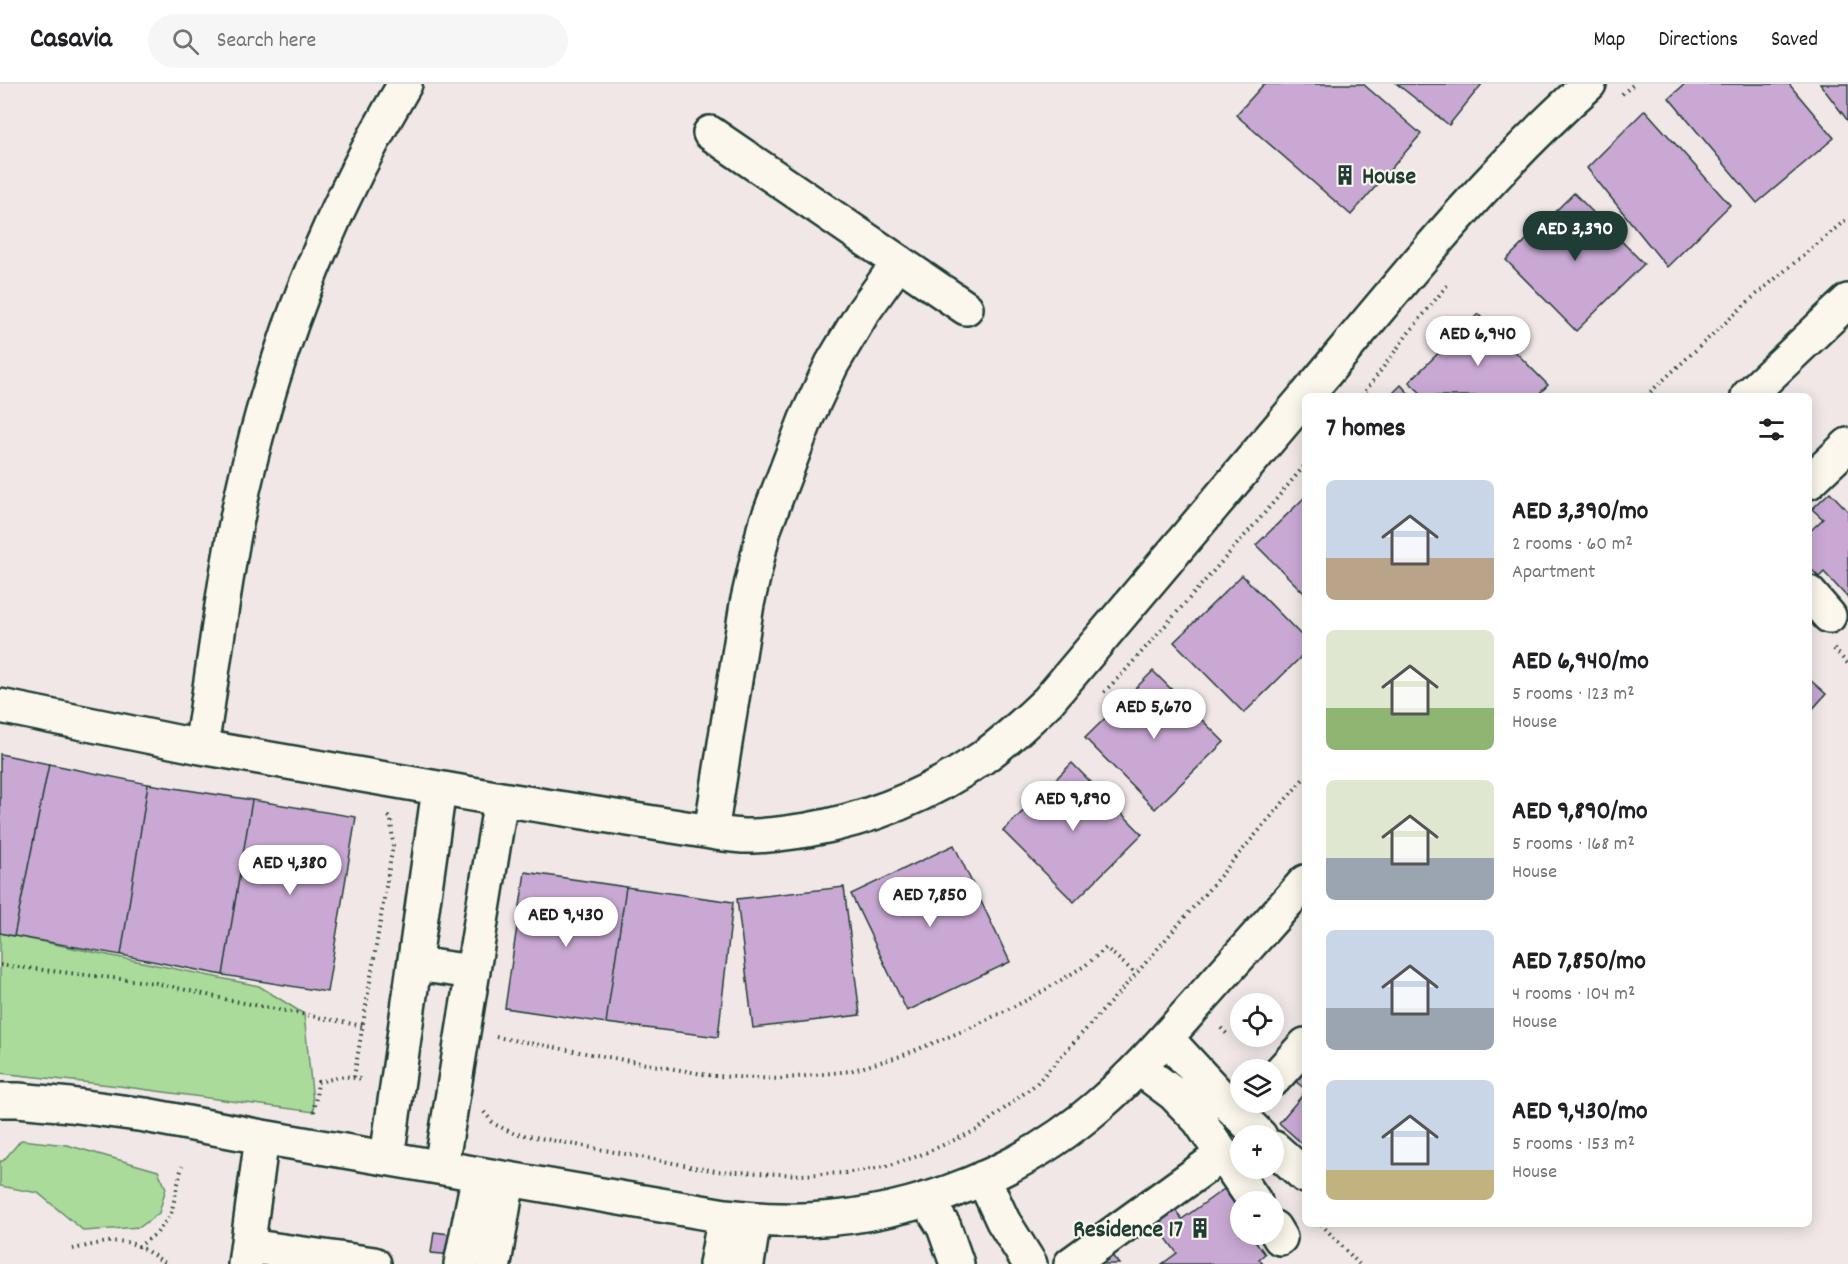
<!DOCTYPE html>
<meta charset="utf-8">
<style>
:root{--surface:#fff;--page:#f6f6f6;--text:#202124;--muted:#757577;--line:#e0e0e0;--accent:#1f3d34}
body{margin:0;font-family:Dekko,sans-serif;background:var(--page);color:var(--text);height:100vh;display:flex;flex-direction:column;font-size:22px;white-space:nowrap}
*{box-sizing:border-box;margin:0}
p{font-size:20px;color:var(--muted)}
.icon{flex:none;width:33px;height:33px;fill:none;stroke:currentColor;stroke-width:2;stroke-linecap:round;stroke-linejoin:round}
.map{position:relative;flex:1;overflow:hidden}
.details{position:absolute;left:1302px;top:309px;width:510px;height:834px;display:flex;flex-direction:column;background:var(--surface);border-radius:9px;box-shadow:0 3px 15px #0003}
.details>*{flex:none}
.buttons{position:absolute;left:1230px;top:909px;display:grid;gap:12px}
.buttons a{display:grid;place-items:center;width:54px;height:54px;border-radius:50%;background:var(--surface);box-shadow:0 3px 15px #0003;font-size:30px}
.price{position:absolute;translate:-50% -51px;padding:0 14px;border-radius:21px;background:#fff;color:#222;font-size:20px;line-height:39px;filter:drop-shadow(0 2px 3px #0008)}
.price::after{content:'';position:absolute;left:50%;top:36px;width:18px;height:14px;margin-left:-9px;background:inherit;clip-path:polygon(0 0,100% 0,50% 100%)}
.price.current{background:var(--accent);color:#fff}
ul{padding:0;list-style:none}
li{display:flex;align-items:center;gap:18px;height:150px;padding:0 24px}
li span{display:grid;place-items:center;flex:none;width:168px;height:120px;border-radius:9px;color:#555}
li>.icon{margin-inline-start:auto}
span .icon{width:72px;height:72px;fill:#fffc;stroke-width:1}
li b{font-size:26px}
h2{display:flex;justify-content:space-between;align-items:center;height:72px;padding:0 24px;font-size:26px}
header{display:flex;align-items:center;gap:36px;box-sizing:border-box;height:84px;padding:0 30px;background:var(--surface);border-bottom:2px solid var(--line)}
header strong{font-size:28px}
nav{display:flex;gap:33px;margin-inline-start:auto;font-size:21px}
.search{width:420px;height:54px;background:var(--page);display:flex;align-items:center;gap:15px;box-sizing:border-box;padding:0 21px;border-radius:33px;color:var(--muted);font-size:22px}
.map>svg:first-child{display:block}
.green{fill:#abdb9b;stroke:#658c68;stroke-width:1.5}
.building{fill:#c9a9d4;stroke:#1f3d34;stroke-width:1.5}
.lines{fill:none;stroke-linecap:round;stroke-linejoin:round}
.minor-casing{stroke:#1f3d34;stroke-width:38}
.path{stroke:#1f3d34;stroke-width:4;stroke-dasharray:1.5 4.5;stroke-linecap:butt}
.minor{stroke:#fbf7ec;stroke-width:33}
.labels{text-anchor:middle;stroke-width:4.5;stroke-linejoin:round;paint-order:stroke}
.poi-label{font-size:24px;font-weight:bold;fill:#1f3d34;stroke:#fbf7ec;text-anchor:start}
</style>
<header>
<strong>Casavia</strong>
<div class="search"><svg class="icon" aria-label="search" viewBox="0 0 24 24"><circle cx="10" cy="10" r="6"/><path d="M15 15l6 6"/></svg>Search here</div>
<nav><a>Map</a><a>Directions</a><a>Saved</a></nav>
</header>
<div class="map">
<svg width="1848" height="1180" viewBox="0 0 1848 1180">
<rect width="100%" height="100%" fill="#f1e7e7"/>
<filter id="ink" filterUnits="userSpaceOnUse"><feTurbulence type="fractalNoise" baseFrequency=".0167" numOctaves="2"/><feDisplacementMap in="SourceGraphic" scale="12" xChannelSelector="R" yChannelSelector="G"/><feConvolveMatrix kernelMatrix="1 2 1 2 8 2 1 2 1" color-interpolation-filters="sRGB"/></filter>
<g filter="url(#ink)">
<!-- green -->
<path class="green" d="M0,849l259,53 45,28 10,98 -195,-26 -119,-13z
M21,1056l46,5 91,26 8,17 -7,25 -19,14 -56,4 -46,-38 -38,-7v-25h3z"/>
<!-- building -->
<path class="building" d="M1264,0h99l58,50 -70,81 -115,-100z
M1397,0h85l-33,41z
M1685,0h104l45,54 -77,65 -88,-105z
M1820,0h28v37z
M1645,26l85,95 -63,62 -80,-99z
M1574,109l70,71 -68,67 -70,-71z
M1478,230l70,71 -11,11h-113l-15,-14z
M1401,301l10,11h-21z
M1830,408l18,19v87l-24,-26 -5,5 -10,-10v-35l14,-13 -11,-10z
M1305,413v97l-49,-49z
M1242,491l63,64v14l-61,60 -70,-71z
M1153,587l71,71 -69,67 -70,-71z
M1809,595l17,15 -17,19z
M0,670l49,10 -35,172 -14,-3z
M1072,679l70,71 -68,68 -71,-71z
M49,680l99,20 -27,171 -107,-19z
M148,700l104,16 -29,175 -102,-20z
M252,716l104,17 -29,175 -104,-17z
M954,761l56,117 -103,49 -56,-117z
M525,788l101,15 -20,136 -101,-15z
M626,803l107,15 -15,135 -112,-14z
M844,803l16,128 -107,13 -16,-129z
M1305,986v19l-10,-8z
M1305,1008v54l-26,-23z
M1224,1105l16,22v23h10l15,20 -6,5 4,5h-101l15,-11 -23,-31 19,-15 9,12z
M434,1148l23,3 -3,20 -23,-2z
M1110,1169l9,11h-23z"/>
<g class="lines">
<!-- minor casing -->
<g class="minor-casing">
<path id="minor" d="M710,49l256,175
M1306,312c90,-107 178,-219 283,-312
M1748,312l100,-95
M1809,398l39,-37
M1809,509l20,23
M0,622l201,41 300,52 210,33c11,2 21,3 32,4 21,1 43,-3 64,-6 63,-11 122,-35 175,-72 24,-17 45,-37 66,-57l257,-304
M201,663c15,-93 25,-190 48,-282 33,-136 84,-261 156,-381
M711,748l36,-228 17,-75 42,-110 26,-55 31,-52 36,-50
M415,880l58,8
M1167,955l50,54 43,43
M1139,984l35,26 25,26 56,82
M1274,995l31,-34
M0,1016h18l52,5 75,10 117,22 463,79c18,2 36,4 55,4 113,3 233,-40 318,-114 37,-32 69,-69 101,-105 35,-39 71,-79 106,-119
M1274,1064l31,28
M387,1074l52,-369
M441,1083l60,-368
M983,1094l20,43 27,43
M926,1115l18,28 13,37
M1274,1144l6,10
M248,1162l126,18
M245,1180l17,-127
M461,1180l18,-90
M494,1180l14,-85
M716,1180l9,-48
M747,1180l7,-45
M1071,1180l152,-110"/>
</g>
<!-- path -->
<path class="path" d="M1622,10l12,-10
M1362,312l45,-61 42,-52
M1646,312l105,-97 97,-81
M1834,565l14,15
M1104,608l21,-21 137,-155 43,-51
M0,881l156,18 73,17 134,26
M1221,944l6,6
M496,953l218,39 65,3 71,-8 51,-15 67,-27 65,-32 53,-32 20,-17 30,26
M354,993l39,-232 -2,-27 -5,-3
M314,1028l4,-30 27,-6 19,4
M484,1028l10,12 19,9 203,38 85,4 43,-2 40,-6 34,-11 59,-26 59,-46 100,-110 169,-197
M1321,1140l38,40
M138,1163l19,-14 14,-19 11,-48
M73,1165c16,-3 41,-11 57,-6 12,3 25,14 37,21"/>
<!-- minor -->
<use href="#minor" class="minor"/>
</g>
</g>
<!-- icons -->
<defs>
<g id="building-bare" transform="scale(1.62)"><path d="M-4-6H4V6H1V3H-1V6H-4ZM-2.5-4.3h1.7v1.8h-1.7ZM.8-4.3h1.7v1.8H.8ZM-2.5-1h1.7V.8h-1.7ZM.8-1h1.7V.8H.8Z" fill="#1f3d34" stroke="#fbf7ec" stroke-width="2.5" paint-order="stroke"/></g>
</defs>
<g fill-rule="evenodd">
<use href="#building-bare" x="1345" y="91"/>
<use href="#building-bare" x="1200" y="1144"/>
</g>
<g class="labels">
<!-- poi labels -->
<g class="poi-label">
<text x="1362" y="99">House</text>
<text x="1183" y="1152" text-anchor="end">Residence 17</text>
</g>
</g>
</svg>
<div class="buttons">
<a><svg class="icon" aria-label="locate" viewBox="0 0 24 24"><circle cx="12" cy="12" r="6"/><path d="M12 2v4M12 18v4M2 12h4M18 12h4"/></svg></a>
<a><svg class="icon" aria-label="layers" viewBox="0 0 24 24"><path d="M12 4l9 5-9 5-9-5zM3 14l9 5 9-5"/></svg></a>
<a>+</a>
<a>−</a>
</div>
<b class="price current" style="left:1575px;top:178px">AED 3,390</b>
<b class="price" style="left:1478px;top:283px">AED 6,940</b>
<b class="price" style="left:1154px;top:656px">AED 5,670</b>
<b class="price" style="left:1073px;top:748px">AED 9,890</b>
<b class="price" style="left:290px;top:812px">AED 4,380</b>
<b class="price" style="left:930px;top:844px">AED 7,850</b>
<b class="price" style="left:566px;top:864px">AED 9,430</b>
<section class="details">
<h2>7 homes<svg class="icon" aria-label="filters" viewBox="0 0 24 24"><path d="M4 7h16M4 17h16"/><circle cx="9" cy="7" r="2"/><circle cx="15" cy="17" r="2"/></svg></h2>
<ul>
<li><span style="background:linear-gradient(#c9d6e8 65%,#b9a48a 0)"><svg class="icon" aria-label="home" viewBox="0 0 24 24"><path d="M3 11l9-7 9 7M6 9v11h12V9"/></svg></span><div><b>AED 3,390/mo</b><p>2 rooms · 60 m²</p><p>Apartment</p></div></li>
<li><span style="background:linear-gradient(#dfe7d0 65%,#8fb573 0)"><svg class="icon" aria-label="home" viewBox="0 0 24 24"><path d="M3 11l9-7 9 7M6 9v11h12V9"/></svg></span><div><b>AED 6,940/mo</b><p>5 rooms · 123 m²</p><p>House</p></div></li>
<li><span style="background:linear-gradient(#dfe7d0 65%,#9aa5b1 0)"><svg class="icon" aria-label="home" viewBox="0 0 24 24"><path d="M3 11l9-7 9 7M6 9v11h12V9"/></svg></span><div><b>AED 9,890/mo</b><p>5 rooms · 168 m²</p><p>House</p></div></li>
<li><span style="background:linear-gradient(#c9d6e8 65%,#9aa5b1 0)"><svg class="icon" aria-label="home" viewBox="0 0 24 24"><path d="M3 11l9-7 9 7M6 9v11h12V9"/></svg></span><div><b>AED 7,850/mo</b><p>4 rooms · 104 m²</p><p>House</p></div></li>
<li><span style="background:linear-gradient(#c9d6e8 75%,#c2b280 0)"><svg class="icon" aria-label="home" viewBox="0 0 24 24"><path d="M3 11l9-7 9 7M6 9v11h12V9"/></svg></span><div><b>AED 9,430/mo</b><p>5 rooms · 153 m²</p><p>House</p></div></li>
</ul>
</section>
</div>
